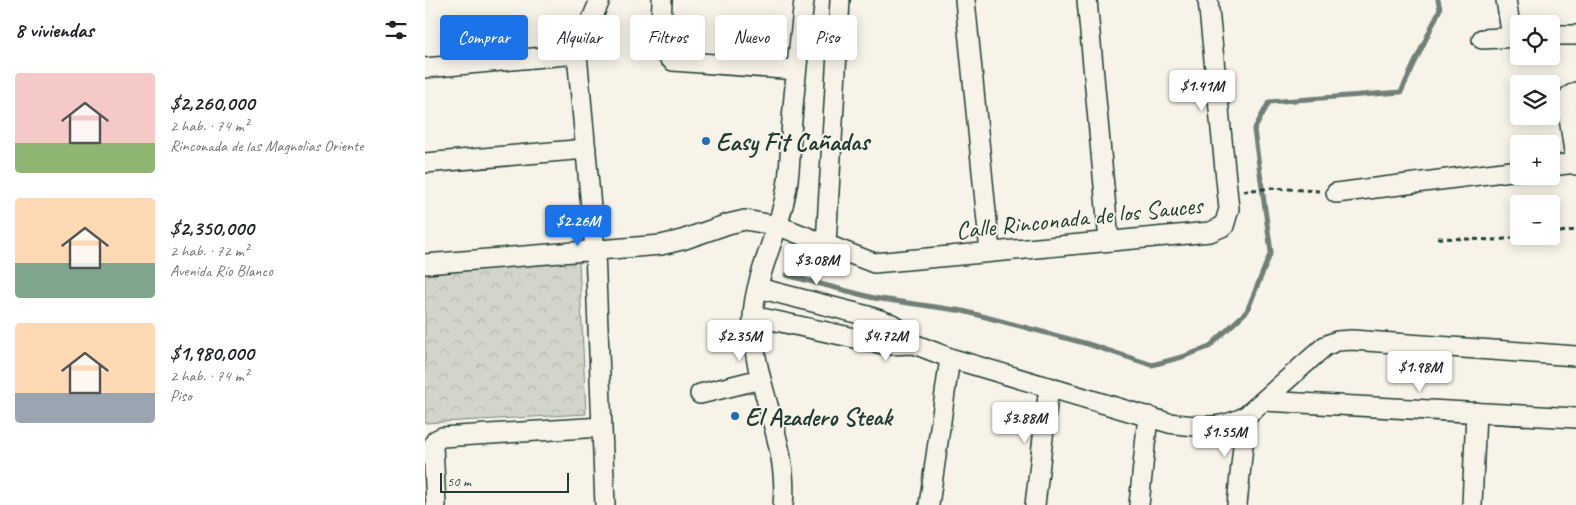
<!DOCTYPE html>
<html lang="es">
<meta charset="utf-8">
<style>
:root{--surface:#fff;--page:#f6f6f6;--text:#202124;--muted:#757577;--accent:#1a73e8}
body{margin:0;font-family:Caveat,sans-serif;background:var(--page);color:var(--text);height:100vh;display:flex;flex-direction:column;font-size:19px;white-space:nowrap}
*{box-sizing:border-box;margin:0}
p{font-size:16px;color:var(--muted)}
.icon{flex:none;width:28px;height:28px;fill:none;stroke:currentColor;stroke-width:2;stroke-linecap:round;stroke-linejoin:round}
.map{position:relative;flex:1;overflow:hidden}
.sheet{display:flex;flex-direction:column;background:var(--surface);width:425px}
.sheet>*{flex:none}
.top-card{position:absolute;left:15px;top:15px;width:475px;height:45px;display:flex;gap:10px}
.controls{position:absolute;left:1085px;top:15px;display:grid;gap:10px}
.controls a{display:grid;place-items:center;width:50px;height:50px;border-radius:5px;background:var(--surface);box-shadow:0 2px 12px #0003;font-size:25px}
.scale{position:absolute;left:15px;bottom:12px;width:129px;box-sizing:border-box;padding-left:5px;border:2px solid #1f3d34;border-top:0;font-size:14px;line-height:18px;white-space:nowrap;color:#1f3d34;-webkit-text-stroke:4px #f7f3e8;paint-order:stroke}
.price{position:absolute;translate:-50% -42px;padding:0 11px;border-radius:5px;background:#fff;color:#222;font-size:16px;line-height:32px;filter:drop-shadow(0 1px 2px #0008)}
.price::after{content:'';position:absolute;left:50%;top:30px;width:15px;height:11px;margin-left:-8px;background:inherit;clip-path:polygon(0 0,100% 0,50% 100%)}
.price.current{background:var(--accent);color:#fff}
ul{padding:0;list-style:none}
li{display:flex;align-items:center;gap:15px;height:125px;padding:0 15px}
li span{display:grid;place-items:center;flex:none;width:140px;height:100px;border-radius:5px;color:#555}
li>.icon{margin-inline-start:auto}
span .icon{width:60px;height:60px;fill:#fffc;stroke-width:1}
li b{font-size:21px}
h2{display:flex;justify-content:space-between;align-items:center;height:60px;padding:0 15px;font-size:21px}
.pill{padding:0 18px;border-radius:5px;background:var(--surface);box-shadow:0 2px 12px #0003;font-size:18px;line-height:45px}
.pill.current{background:var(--accent);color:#fff}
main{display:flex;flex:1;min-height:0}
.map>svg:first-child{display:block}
.forest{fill:url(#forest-crowns);stroke:#79897f}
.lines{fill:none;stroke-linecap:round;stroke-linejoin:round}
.stream{stroke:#6f8077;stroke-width:5}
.minor-casing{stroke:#1f3d34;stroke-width:22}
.path{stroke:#1f3d34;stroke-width:3;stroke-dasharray:5 4;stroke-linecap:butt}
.minor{stroke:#f7f3e8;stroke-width:19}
.poi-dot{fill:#1f6fb2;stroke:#f7f3e8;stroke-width:2}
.labels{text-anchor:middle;stroke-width:4;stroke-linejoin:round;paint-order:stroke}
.poi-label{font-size:25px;font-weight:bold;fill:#1f3d34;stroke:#f7f3e8;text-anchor:start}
.street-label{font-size:25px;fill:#1f3d34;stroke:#f7f3e8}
</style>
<main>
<section class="sheet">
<h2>8 viviendas<svg class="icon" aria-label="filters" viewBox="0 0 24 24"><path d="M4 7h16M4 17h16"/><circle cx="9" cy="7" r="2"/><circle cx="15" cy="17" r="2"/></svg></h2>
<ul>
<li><span style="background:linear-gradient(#f6c9c9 70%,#8fb573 0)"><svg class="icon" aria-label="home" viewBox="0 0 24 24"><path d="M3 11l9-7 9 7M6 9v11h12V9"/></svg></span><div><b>$2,260,000</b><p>2 hab. · 74 m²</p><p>Rinconada de las Magnolias Oriente</p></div></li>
<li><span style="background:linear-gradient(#ffd9b3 65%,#7fa58c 0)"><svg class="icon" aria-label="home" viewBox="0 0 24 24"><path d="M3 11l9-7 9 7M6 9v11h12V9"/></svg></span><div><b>$2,350,000</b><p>2 hab. · 72 m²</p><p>Avenida Río Blanco</p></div></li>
<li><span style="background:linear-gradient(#ffd9b3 70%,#9aa5b1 0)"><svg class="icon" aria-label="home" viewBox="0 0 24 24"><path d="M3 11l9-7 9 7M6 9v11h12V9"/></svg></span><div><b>$1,980,000</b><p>2 hab. · 74 m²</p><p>Piso</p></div></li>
</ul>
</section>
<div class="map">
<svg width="1151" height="505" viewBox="0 0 1151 505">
<defs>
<pattern id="forest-crowns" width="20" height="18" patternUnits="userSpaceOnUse" patternTransform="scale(1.25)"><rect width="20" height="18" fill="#d3d5ca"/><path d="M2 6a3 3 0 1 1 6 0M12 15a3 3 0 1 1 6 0" fill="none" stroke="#b5b8ae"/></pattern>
</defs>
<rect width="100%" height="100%" fill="#f7f3e8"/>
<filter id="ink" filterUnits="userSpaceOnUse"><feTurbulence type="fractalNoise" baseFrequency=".02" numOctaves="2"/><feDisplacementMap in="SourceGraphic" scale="10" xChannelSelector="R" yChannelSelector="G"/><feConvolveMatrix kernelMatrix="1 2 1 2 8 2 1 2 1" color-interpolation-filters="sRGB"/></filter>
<g filter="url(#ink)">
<!-- forest -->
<path class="forest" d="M154,261l7,153 -161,9v-152z"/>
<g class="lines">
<!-- stream -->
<path class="stream" d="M361,275l88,23 89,13 125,33 64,21 30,-8 27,-10 38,-36 24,-59 -17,-122 15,-28 132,-10 39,-83 -2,-9"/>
<!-- minor casing -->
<g class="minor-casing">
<path id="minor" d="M175,0l-23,54 18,197 10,254
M237,0c0,18 -7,49 11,61l123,9
M540,0l25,252
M662,0l22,241
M1081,0l6,37
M1126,35h25
M1057,39l37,-2
M0,68l152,-14
M1151,92l-7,4 -2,8 9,61
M0,163l161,-14
M1126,166l25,-3
M911,193l183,-23
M401,244l14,-244
M0,264l236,-19 21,-5 46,-16 17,-4 34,6 95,37 336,-31 14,-6 5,-17 -21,-209
M333,288l110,28 24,8 22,20
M328,316l134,29 27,-1 36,14 219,65c28,4 52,7 77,-7l79,-70 12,-5 15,-1 224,16
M275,394l61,-15
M838,401l313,17
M11,505l-3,-59 3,-6 6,-3 160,-10
M358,505c7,-65 -33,-124 -30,-189 2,-41 26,-83 33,-124 5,-23 4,-48 6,-72 3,-40 8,-80 12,-120
M504,505l21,-147
M610,505l14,-118
M714,505l9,-89
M812,505l9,-89
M1047,505l4,-93"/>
</g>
<!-- path -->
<path class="path" d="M818,191l29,-3 47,3
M1126,233l25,-3
M1013,238l59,2 28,-4"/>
<!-- minor -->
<use href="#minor" class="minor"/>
</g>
</g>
<!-- markers -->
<g class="poi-dot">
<circle cx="281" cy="141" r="5"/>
<circle cx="310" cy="416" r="5"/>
</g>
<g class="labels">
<!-- poi labels -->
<g class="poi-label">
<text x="291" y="150">Easy Fit Cañadas</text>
<text x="320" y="425">El Azadero Steak</text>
</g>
<!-- street labels -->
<g class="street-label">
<text transform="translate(654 217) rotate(-6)" y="9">Calle Rinconada de los Sauces</text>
</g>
</g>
</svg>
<div class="controls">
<a><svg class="icon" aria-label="locate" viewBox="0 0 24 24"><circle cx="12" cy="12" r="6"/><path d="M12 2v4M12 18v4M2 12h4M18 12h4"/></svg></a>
<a><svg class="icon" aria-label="layers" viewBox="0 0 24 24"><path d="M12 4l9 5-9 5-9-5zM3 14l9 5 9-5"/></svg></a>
<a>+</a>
<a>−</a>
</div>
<div class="scale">50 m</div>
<b class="price" style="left:777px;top:112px">$1.41M</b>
<b class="price current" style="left:153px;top:247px">$2.26M</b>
<b class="price" style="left:392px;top:286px">$3.08M</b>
<b class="price" style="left:315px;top:362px">$2.35M</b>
<b class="price" style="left:461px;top:362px">$4.72M</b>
<b class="price" style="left:995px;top:393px">$1.98M</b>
<b class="price" style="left:600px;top:444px">$3.88M</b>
<b class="price" style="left:800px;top:458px">$1.55M</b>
<div class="top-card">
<a class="pill current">Comprar</a>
<a class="pill">Alquilar</a>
<a class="pill">Filtros</a>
<a class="pill">Nuevo</a>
<a class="pill">Piso</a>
</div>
</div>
</main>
